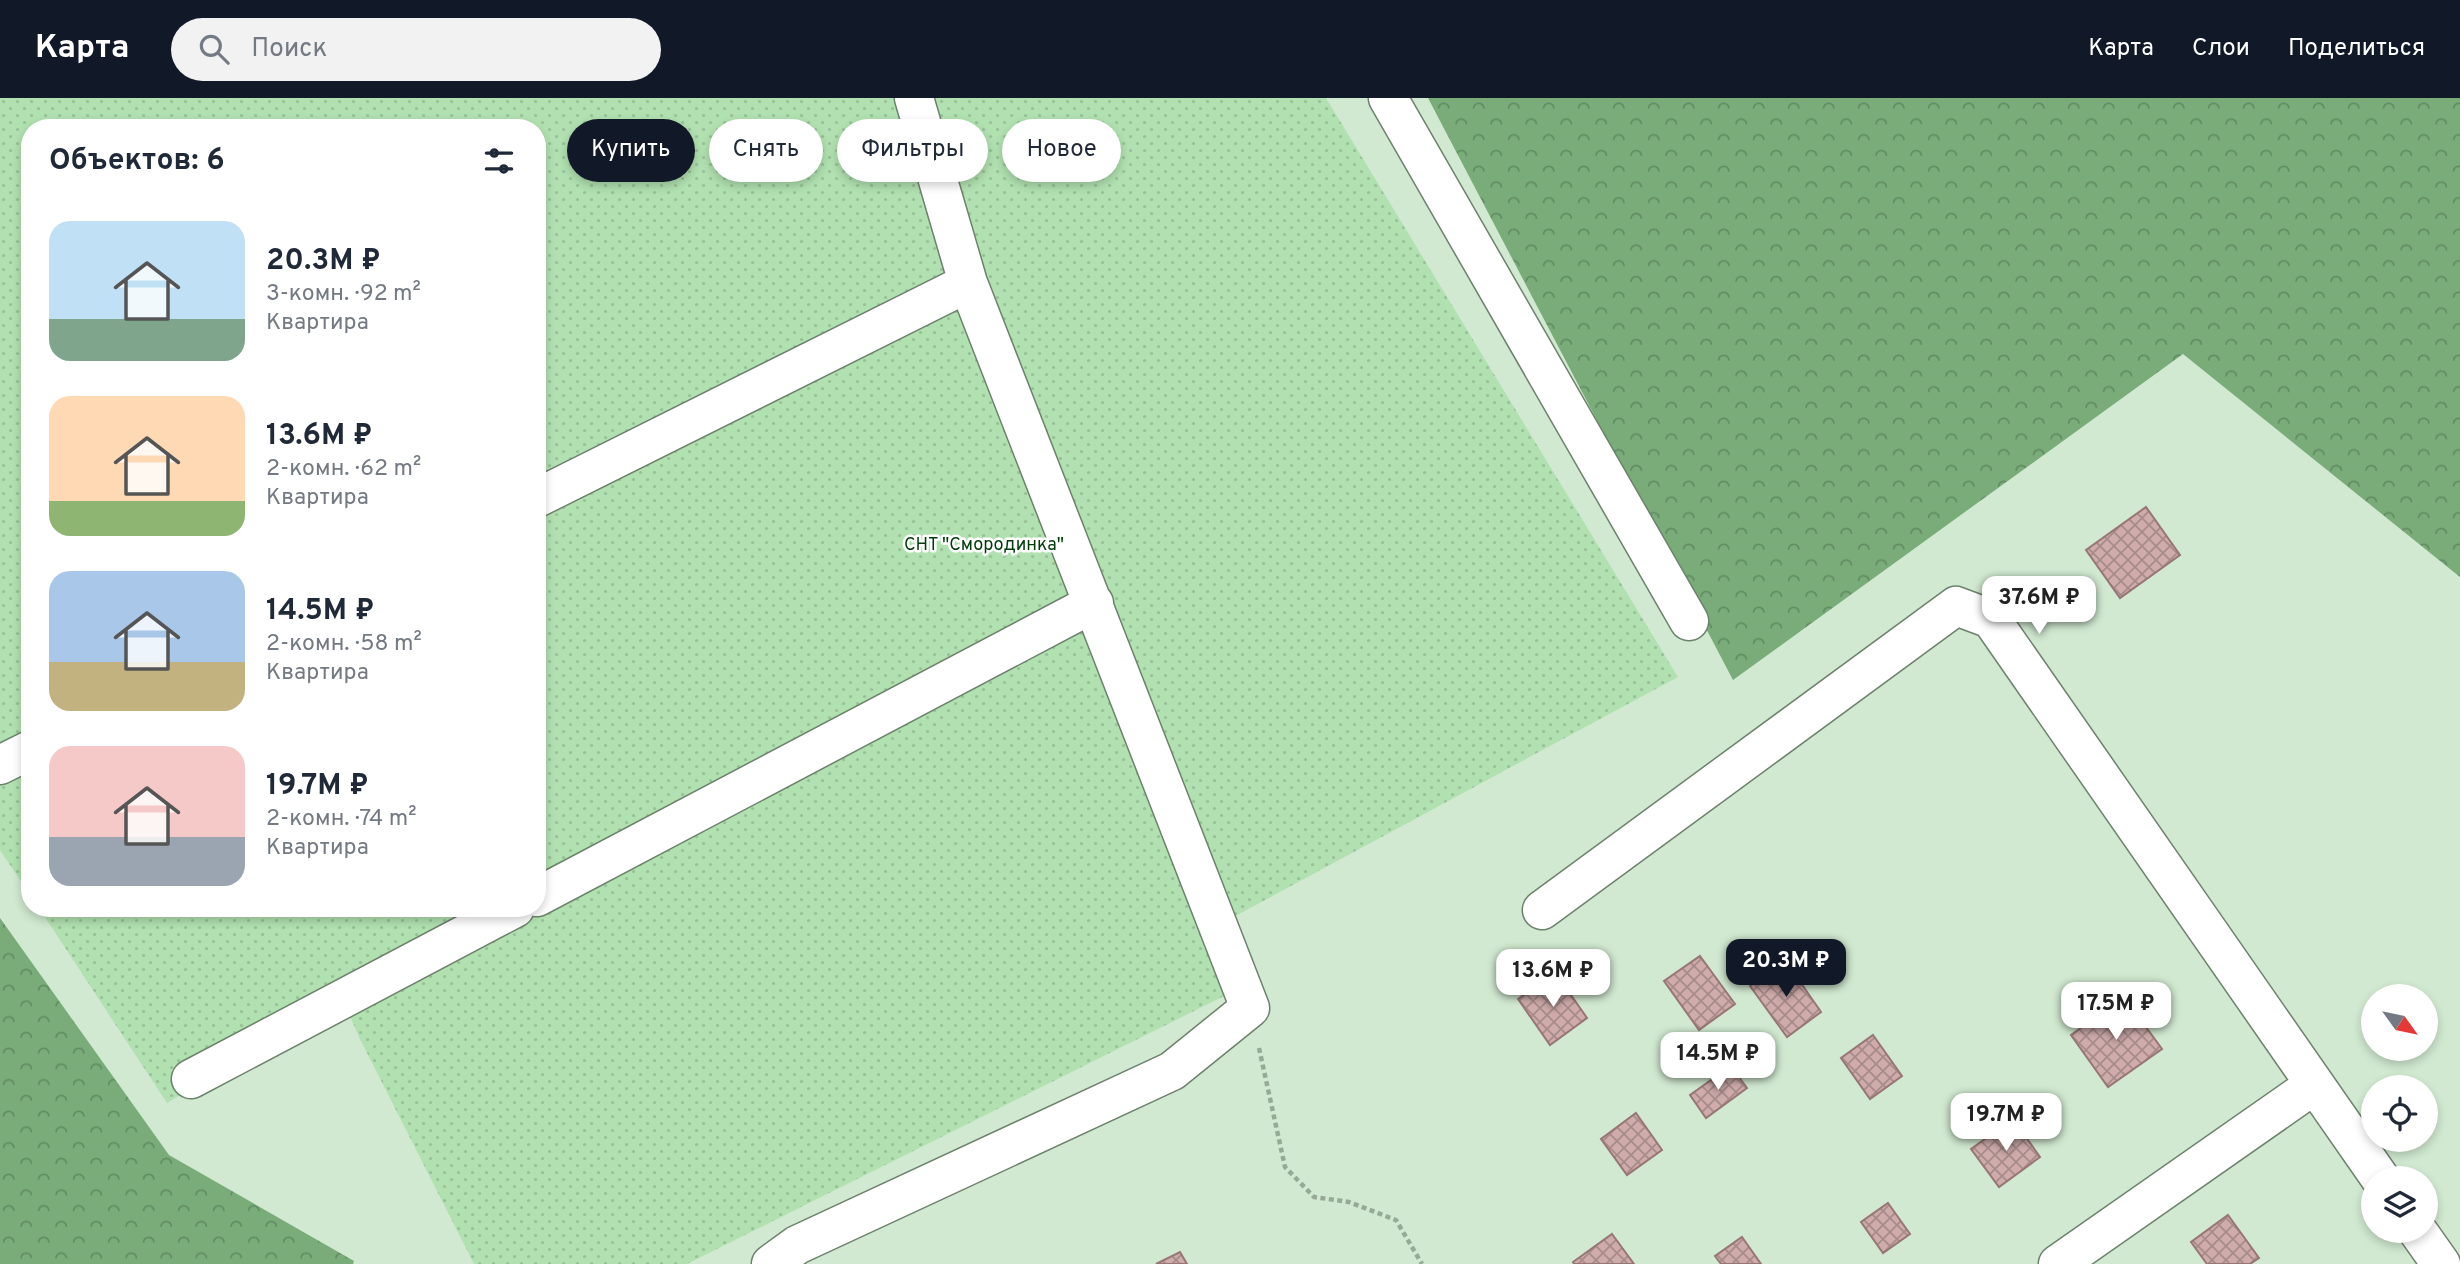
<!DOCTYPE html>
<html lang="ru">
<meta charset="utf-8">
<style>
:root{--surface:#fff;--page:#f2f2f3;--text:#1f2937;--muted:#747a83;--accent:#111827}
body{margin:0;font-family:Overpass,sans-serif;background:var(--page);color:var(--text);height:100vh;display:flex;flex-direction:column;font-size:26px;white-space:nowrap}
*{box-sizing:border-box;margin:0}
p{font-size:23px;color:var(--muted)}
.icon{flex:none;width:38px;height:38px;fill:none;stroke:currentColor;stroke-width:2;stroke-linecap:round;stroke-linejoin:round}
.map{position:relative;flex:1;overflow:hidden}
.sheet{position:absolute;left:21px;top:21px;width:525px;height:798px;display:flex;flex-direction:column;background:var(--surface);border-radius:28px;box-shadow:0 4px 10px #0003}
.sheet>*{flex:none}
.banner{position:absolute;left:567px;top:21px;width:665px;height:63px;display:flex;gap:14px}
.needle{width:46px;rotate:123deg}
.buttons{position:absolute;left:2361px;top:886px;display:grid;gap:14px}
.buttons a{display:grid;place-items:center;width:77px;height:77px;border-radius:50%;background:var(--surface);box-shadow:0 4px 10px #0003;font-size:35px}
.price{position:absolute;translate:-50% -60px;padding:0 16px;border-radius:14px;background:#fff;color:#222;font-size:23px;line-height:46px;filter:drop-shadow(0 2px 4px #0008)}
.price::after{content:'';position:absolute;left:50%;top:42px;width:21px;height:16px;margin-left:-10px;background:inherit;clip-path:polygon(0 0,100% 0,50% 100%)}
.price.active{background:var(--accent);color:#fff}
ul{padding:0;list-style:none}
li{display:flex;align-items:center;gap:21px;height:175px;padding:0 28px}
li span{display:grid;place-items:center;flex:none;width:196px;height:140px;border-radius:21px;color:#555}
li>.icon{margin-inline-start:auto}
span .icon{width:84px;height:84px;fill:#fffc;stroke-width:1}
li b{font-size:30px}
h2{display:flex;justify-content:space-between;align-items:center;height:84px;padding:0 28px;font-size:30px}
.pill{padding:0 24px;border-radius:32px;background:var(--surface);box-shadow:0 4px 10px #0003;font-size:24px;line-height:63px}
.pill.active{background:var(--accent);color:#fff}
header{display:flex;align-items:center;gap:42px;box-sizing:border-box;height:98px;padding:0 35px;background:var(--accent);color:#fff}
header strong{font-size:33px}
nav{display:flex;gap:38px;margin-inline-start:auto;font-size:24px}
.search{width:490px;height:63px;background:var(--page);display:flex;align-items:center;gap:18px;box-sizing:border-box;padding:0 24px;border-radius:38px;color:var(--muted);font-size:26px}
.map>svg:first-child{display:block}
.forest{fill:url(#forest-crowns)}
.garden{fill:url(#garden-dots)}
.building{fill:url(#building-cross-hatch);stroke:#977675;stroke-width:2}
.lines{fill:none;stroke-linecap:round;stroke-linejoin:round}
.minor-casing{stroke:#6d826c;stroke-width:41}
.path{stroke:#96a995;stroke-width:4.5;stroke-dasharray:5 3.5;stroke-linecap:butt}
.minor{stroke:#fff;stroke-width:38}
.labels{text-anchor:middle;stroke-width:5;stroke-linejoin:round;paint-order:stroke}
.park-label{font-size:18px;fill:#013c09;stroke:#fff}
</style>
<header>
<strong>Карта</strong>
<div class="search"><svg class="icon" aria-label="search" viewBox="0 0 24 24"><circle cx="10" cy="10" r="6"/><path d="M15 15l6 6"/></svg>Поиск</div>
<nav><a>Карта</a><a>Слои</a><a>Поделиться</a></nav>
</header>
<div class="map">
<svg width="2460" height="1166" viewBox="0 0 2460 1166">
<defs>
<pattern id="forest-crowns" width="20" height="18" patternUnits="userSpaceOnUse" patternTransform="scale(1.75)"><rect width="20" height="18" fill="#79ac79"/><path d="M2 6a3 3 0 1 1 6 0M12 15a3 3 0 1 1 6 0" fill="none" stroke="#628c62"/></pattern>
<pattern id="garden-dots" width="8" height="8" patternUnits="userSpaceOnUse" patternTransform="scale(1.75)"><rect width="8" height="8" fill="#b1e1b0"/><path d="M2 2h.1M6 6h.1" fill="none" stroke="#98c197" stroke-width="1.8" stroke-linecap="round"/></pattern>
<pattern id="building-cross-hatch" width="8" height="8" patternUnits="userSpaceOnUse" patternTransform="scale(1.75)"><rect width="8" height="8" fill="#cfabab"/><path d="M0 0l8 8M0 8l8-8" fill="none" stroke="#a78b8a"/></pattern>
</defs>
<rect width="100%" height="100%" fill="#d1e9d0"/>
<!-- forest -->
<path class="forest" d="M1428,0h1032v479l-277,-223 -450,326z
M0,820l169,237 185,106 -1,3h-353z"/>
<!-- garden -->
<path class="garden" d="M0,0h1326l352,579 -478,258 26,60 -539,269h-213l-114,-225 -18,-41 -175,105 -128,-195h498v-780h-507v767l-30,-45z"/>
<!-- building -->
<path class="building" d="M2146,409l34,48 -60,43 -34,-48z
M1700,858l35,48 -36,26 -35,-49z
M1785,862l36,52 -34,25 -37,-51z
M1555,874l32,46 -37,27 -32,-46z
M2124,899l38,52 -54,38 -37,-52z
M1873,937l29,41 -32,23 -29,-41z
M1731,968l16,22 -41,30 -16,-23z
M1636,1015l26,37 -35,25 -26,-36z
M2013,1021l27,38 -41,30 -28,-38z
M1888,1105l22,31 -27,19 -22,-31z
M2228,1117l31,43 -9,6h-43l-16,-22z
M1612,1136l22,30h-60l-1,-2z
M1742,1139l19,27h-40l-6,-8z
M1180,1154l7,12h-31z"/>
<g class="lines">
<!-- minor casing -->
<g class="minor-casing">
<path id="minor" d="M1388,0l301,523
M537,400l431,-215
M0,667l30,-15
M537,799l557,-294
M1542,812l414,-304 35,13 389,559
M191,981l324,-171
M2417,1132l24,34
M771,1166l26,-19 375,-174 78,-63 -282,-725 -54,-185
M2058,1166l256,-179"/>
</g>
<!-- path -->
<path class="path" d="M1259,950l26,119 29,30 35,5 47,18 26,44"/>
<!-- minor -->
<use href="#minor" class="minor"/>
</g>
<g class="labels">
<!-- park labels -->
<g class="park-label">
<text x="984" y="452">СНТ "Смородинка"</text>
</g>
</g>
</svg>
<div class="buttons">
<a><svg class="needle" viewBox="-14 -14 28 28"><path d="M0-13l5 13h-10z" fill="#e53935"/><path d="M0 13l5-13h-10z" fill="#747a83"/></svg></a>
<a><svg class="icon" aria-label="locate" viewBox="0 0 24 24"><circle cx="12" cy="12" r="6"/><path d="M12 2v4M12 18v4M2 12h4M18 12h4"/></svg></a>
<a><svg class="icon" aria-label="layers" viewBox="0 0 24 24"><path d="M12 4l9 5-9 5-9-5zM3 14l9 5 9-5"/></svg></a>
</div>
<b class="price" style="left:2039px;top:538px">37.6M ₽</b>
<b class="price active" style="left:1786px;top:901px">20.3M ₽</b>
<b class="price" style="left:1553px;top:911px">13.6M ₽</b>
<b class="price" style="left:2116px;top:944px">17.5M ₽</b>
<b class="price" style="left:1718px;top:994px">14.5M ₽</b>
<b class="price" style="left:2006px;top:1055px">19.7M ₽</b>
<div class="banner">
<a class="pill active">Купить</a>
<a class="pill">Снять</a>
<a class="pill">Фильтры</a>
<a class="pill">Новое</a>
</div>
<section class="sheet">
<h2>Объектов: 6<svg class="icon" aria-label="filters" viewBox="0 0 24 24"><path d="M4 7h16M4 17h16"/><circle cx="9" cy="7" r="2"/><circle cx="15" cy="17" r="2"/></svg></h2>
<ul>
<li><span style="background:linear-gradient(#bfe0f5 70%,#7fa58c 0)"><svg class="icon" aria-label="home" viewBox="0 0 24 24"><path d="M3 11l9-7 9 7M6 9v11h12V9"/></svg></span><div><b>20.3M ₽</b><p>3-комн. · 92 m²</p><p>Квартира</p></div></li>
<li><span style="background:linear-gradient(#ffd9b3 75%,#8fb573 0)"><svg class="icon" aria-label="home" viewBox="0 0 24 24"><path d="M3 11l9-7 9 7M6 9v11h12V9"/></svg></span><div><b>13.6M ₽</b><p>2-комн. · 62 m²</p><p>Квартира</p></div></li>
<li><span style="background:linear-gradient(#a9c7e8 65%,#c2b280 0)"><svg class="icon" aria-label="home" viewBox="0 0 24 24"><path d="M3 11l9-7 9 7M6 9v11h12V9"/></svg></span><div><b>14.5M ₽</b><p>2-комн. · 58 m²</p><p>Квартира</p></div></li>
<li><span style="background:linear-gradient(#f6c9c9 65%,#9aa5b1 0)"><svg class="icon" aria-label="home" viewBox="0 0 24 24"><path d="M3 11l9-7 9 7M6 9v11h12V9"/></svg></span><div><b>19.7M ₽</b><p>2-комн. · 74 m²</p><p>Квартира</p></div></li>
</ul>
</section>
</div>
